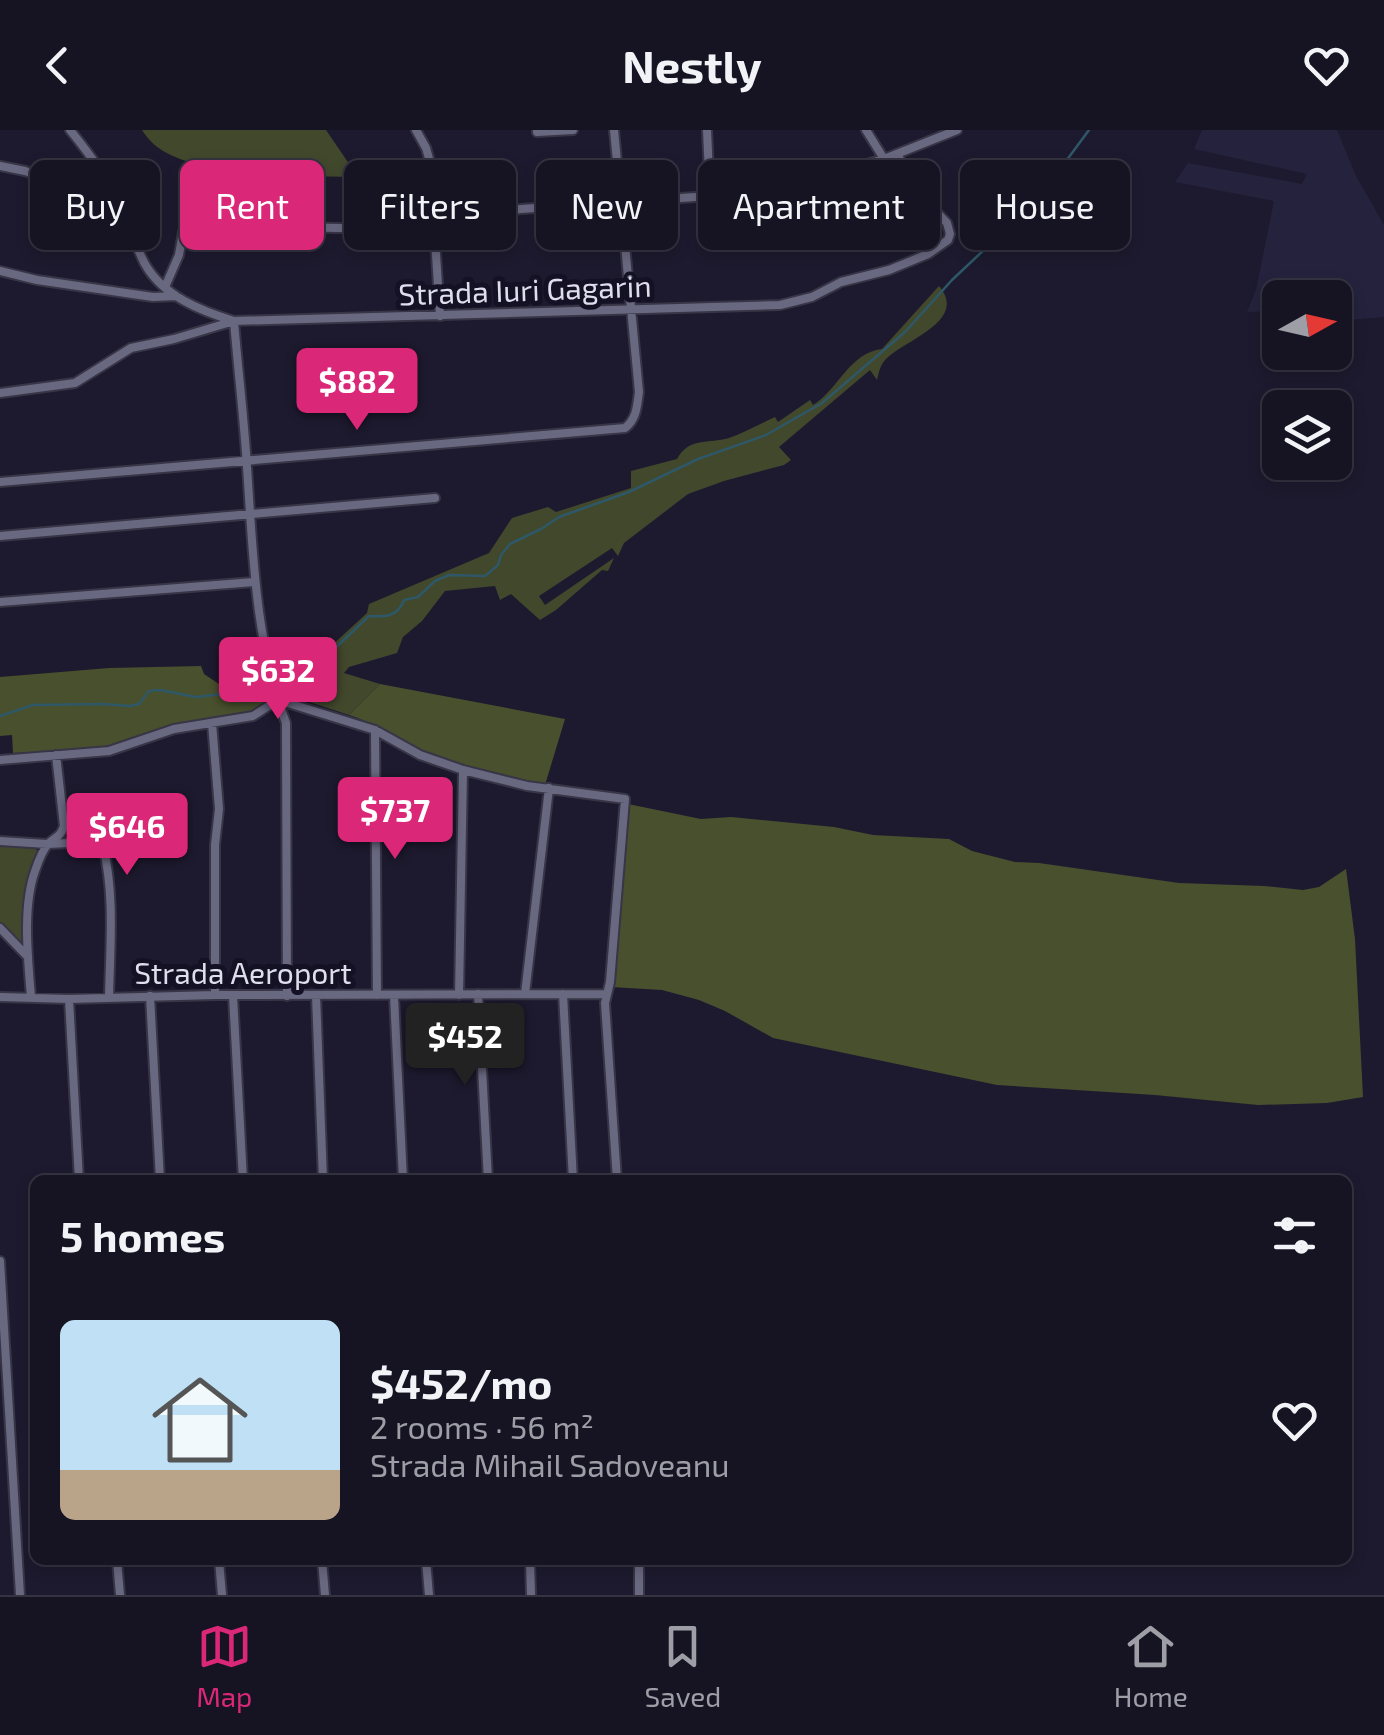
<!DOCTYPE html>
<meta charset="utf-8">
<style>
:root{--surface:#161423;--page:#1f1d2b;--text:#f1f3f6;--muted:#9e9ea6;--line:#353341;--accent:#db2777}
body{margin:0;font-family:"Exo 2",sans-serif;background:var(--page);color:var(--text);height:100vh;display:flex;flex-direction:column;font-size:38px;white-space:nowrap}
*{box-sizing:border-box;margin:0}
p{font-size:32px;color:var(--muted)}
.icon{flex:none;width:55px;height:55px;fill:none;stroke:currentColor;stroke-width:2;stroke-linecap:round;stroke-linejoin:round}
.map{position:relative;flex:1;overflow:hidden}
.details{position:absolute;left:30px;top:1045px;width:1322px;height:390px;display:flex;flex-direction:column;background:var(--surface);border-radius:15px;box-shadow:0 5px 15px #0003,0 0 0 2px var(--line)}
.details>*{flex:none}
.guide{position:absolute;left:30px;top:30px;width:1325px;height:90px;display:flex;gap:20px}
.needle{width:65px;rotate:82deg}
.controls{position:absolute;left:1262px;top:150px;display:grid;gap:20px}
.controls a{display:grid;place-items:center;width:90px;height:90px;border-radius:15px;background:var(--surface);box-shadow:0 5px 15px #0003,0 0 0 2px var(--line);font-size:50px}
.price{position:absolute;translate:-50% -85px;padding:0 22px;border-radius:10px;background:var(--accent);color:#fff;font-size:32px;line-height:65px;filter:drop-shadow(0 2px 5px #0008)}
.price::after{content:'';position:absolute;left:50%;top:60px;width:30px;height:22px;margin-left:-15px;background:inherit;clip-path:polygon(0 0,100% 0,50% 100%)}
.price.current{background:#222;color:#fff}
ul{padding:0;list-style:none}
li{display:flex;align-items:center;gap:30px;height:250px;padding:0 30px}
li span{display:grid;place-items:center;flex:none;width:280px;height:200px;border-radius:15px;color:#555}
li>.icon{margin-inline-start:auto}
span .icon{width:120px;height:120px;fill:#fffc;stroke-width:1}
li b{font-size:42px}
h2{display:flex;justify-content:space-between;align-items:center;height:120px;padding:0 30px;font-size:42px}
.tag{padding:0 35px;border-radius:15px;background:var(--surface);box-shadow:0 5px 15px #0003,0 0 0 2px var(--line);font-size:35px;line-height:90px}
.tag.current{background:var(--accent);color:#fff}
header{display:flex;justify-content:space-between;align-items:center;height:130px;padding:0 30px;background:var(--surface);font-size:45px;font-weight:700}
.menu{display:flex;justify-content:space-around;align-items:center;height:140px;border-top:2px solid var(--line);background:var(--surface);font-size:28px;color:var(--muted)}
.menu a{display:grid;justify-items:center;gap:5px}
.menu .current{color:var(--accent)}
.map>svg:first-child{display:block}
.built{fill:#25223d}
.green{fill:#42482c}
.forest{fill:#49502e}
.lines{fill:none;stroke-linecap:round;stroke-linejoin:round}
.stream{stroke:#2e5868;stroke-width:2.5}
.minor-casing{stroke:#373546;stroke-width:12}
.minor{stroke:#696881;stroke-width:8}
.labels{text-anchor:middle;stroke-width:10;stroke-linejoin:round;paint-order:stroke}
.street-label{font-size:30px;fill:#dedeec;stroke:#141125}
</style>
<header><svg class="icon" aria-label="back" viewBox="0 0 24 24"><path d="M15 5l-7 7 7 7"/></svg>Nestly<svg class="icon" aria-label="heart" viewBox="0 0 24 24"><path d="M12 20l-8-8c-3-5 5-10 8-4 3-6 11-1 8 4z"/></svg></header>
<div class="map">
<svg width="1384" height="1465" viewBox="0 0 1384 1465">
<rect width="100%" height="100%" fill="#1d1a2f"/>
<!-- built -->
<path class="built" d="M1202,0h135l19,46 28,49v92l-49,4v-23h-55v13l-33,1 9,-22 18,-89 -99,-19 13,-19 114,21 5,-10 -113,-25z"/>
<!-- green -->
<path class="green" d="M142,0h184l32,47 -167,-3 1,-11c-22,-7 -38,-14 -50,-33z
M939,156c30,35 -35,54 -53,73 -6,6 -7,13 -9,21l-7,-10 -91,77 12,13 -7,5 -60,16 -36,13 -64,49 -6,13 -6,-8 -73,48 6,9 69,-47 -6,13 -6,-1 -46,40 -16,10 -29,-26 -11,6 -5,-14 -50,5 -23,30 -19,16 -6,16 -48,14 -5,6 36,11 -31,31 -67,-22 -3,-16 25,-6 63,-58 2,-9 120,-51 23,-35 36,-11 8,5 75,-24v-17l46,-12c12,-22 31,-15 52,-21 15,-5 31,-14 46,-21l3,5 32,-22 3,5c25,-15 36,-52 69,-56z
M0,713l34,4 5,6 -6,17 -8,80 -25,-25z"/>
<!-- forest -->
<path class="forest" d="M201,536l3,8 18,12 9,-15 34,-1 6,29 -16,12 -10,4 -67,9 -75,25 -90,4 -1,-18 -12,1v-59l109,-9z
M380,554l185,35 -20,66c-41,-9 -82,-15 -121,-30 -27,-11 -46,-31 -75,-40z
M628,674l73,15 30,-2 103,10 39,8 76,4 23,12 43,11 24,1 140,20 85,3 39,4 16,-3 27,-18 9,70 8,158 -36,6 -69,2 -103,-10 -158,-10 -224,-47 -48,-27 -26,-11 -37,-10 -51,-3z"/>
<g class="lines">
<!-- stream -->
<path class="stream" d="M0,586l33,-11 70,-1 27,2 9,-2 10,-13 11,-1 36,7 26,-3 41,-12 34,-6 33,-23 39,-37c16,1 29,1 35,-16l14,-3 17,-16 14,-6 36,1 13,-11 3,-10 9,-11 31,-15 18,-12 70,-25 69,-33 68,-24 56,-32 83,-71 47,-52 86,-81 51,-69"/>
<!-- minor casing -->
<g class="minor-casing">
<path id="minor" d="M70,0c18,22 35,45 48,70 11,21 16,44 27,64 18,32 56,47 89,57 4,49 10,97 13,146 6,87 8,174 39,256l1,273
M416,0l10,18 4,14 10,154
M537,0v2l36,-2
M707,0l3,66
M866,0l18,29
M0,36l25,5 95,33
M435,90c29,-2 57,-8 86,-11l189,-13 91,-13 83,-24 73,-29
M0,141l37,9 116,17 23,-1
M165,157l14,-32 4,-23 8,-7 244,5
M0,263l75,-10 56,-35 43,-9 60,-18 546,-16 32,-8 29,-15 48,-12 39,-16 20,-14 2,-6 -3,-11 -30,-32 -20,-37
M0,352l625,-54c12,-9 12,-23 14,-36l-25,-262
M0,406c145,-14 290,-26 435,-38
M0,472l254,-20
M212,593l7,86 -4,36v150
M375,600l2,265
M0,630l109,-9 65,-22 79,-13 25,-16 97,30 45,25 43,15 64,16 98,13 -15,183 -5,21 12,177
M0,711l47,3 46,-2 10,4c12,49 7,101 6,152
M0,798l28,29
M478,864l10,186
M525,864l24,-206
M563,864l10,186
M316,865l7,185
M459,865l4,-225
M150,866l10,184
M233,866l10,184
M394,866l9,184
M0,867l69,2 146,-4 392,-1
M31,867c-3,-38 -9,-90 4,-126 3,-9 8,-22 14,-28 8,-7 12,-7 15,-17l-8,-71
M69,869l10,181
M0,1131l20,334
M117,1430l3,35
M219,1430l3,35
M322,1430l3,35
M426,1430l3,35
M530,1430l1,35
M639,1430v35"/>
</g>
<!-- minor -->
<use href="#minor" class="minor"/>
</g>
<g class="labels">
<!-- street labels -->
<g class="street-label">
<text transform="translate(525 161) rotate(-2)" y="10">Strada Iuri Gagarin</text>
<text x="243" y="854">Strada Aeroport</text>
</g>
</g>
</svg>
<div class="controls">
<a><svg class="needle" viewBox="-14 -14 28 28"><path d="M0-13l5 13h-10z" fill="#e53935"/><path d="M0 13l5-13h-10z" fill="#9e9ea6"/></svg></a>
<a><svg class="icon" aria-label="layers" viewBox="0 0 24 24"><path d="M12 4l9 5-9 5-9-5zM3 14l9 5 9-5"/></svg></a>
</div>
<b class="price" style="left:357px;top:303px">$882</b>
<b class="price" style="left:278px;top:592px">$632</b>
<b class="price" style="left:395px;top:732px">$737</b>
<b class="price" style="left:127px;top:748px">$646</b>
<b class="price current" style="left:465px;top:958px">$452</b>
<div class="guide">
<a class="tag">Buy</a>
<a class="tag current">Rent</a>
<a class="tag">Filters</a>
<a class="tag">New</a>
<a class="tag">Apartment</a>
<a class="tag">House</a>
</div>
<section class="details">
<h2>5 homes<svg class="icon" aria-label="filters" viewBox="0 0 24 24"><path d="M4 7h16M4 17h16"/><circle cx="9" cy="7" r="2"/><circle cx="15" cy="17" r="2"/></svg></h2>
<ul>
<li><span style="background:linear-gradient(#bfe0f5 75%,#b9a48a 0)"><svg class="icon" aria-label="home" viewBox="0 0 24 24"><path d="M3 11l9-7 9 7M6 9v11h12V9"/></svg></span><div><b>$452/mo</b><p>2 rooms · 56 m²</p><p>Strada Mihail Sadoveanu</p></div><svg class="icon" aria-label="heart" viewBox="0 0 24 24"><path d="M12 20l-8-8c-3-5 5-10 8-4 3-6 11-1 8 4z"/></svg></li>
</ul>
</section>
</div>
<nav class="menu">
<a class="current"><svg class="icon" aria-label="map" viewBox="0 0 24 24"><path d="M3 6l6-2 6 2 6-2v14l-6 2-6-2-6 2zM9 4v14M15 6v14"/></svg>Map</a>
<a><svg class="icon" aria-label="saved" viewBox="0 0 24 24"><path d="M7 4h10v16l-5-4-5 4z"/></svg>Saved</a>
<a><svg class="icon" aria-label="home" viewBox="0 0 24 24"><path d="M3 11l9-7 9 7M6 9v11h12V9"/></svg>Home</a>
</nav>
